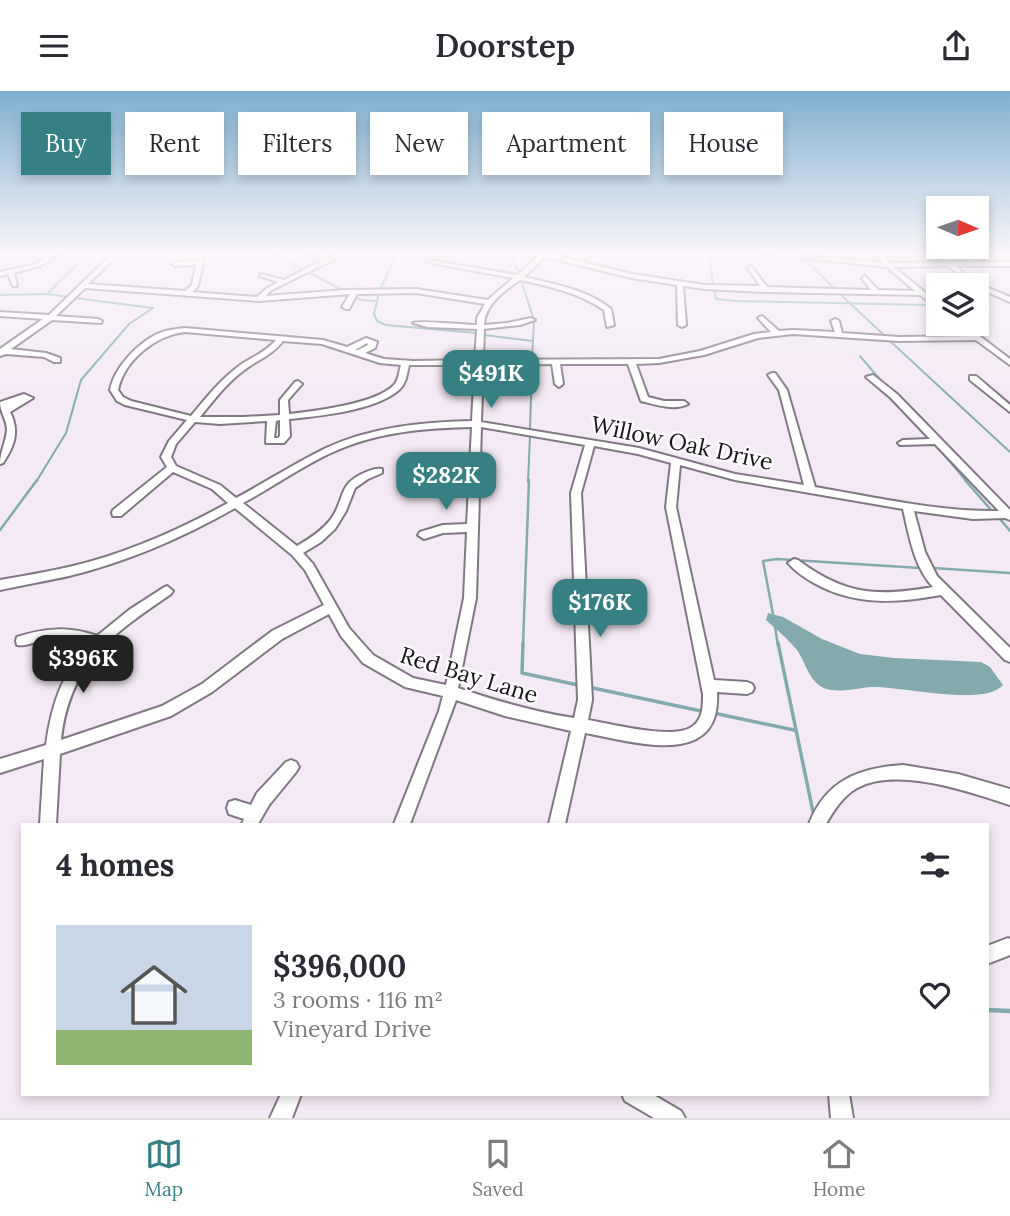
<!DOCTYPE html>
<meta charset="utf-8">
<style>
:root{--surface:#fff;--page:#f2f2f3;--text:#2b2b33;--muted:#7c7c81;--line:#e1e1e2;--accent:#367f83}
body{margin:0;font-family:Lora,serif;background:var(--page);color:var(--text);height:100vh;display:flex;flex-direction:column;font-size:26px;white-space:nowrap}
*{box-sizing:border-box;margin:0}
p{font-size:23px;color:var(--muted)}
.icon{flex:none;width:38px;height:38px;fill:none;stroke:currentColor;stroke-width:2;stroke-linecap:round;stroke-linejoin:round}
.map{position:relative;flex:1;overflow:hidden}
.drawer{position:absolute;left:21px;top:732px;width:968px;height:273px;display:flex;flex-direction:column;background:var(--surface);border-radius:0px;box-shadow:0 4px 10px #0003}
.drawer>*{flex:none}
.banner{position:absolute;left:21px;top:21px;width:970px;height:63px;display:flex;gap:14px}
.needle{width:46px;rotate:92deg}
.tools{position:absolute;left:926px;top:105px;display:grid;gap:14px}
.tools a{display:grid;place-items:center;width:63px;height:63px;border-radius:0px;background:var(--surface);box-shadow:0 4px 10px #0003;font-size:35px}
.price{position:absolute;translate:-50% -60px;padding:0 16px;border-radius:14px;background:var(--accent);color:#fff;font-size:23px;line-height:46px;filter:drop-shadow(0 2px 4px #0008)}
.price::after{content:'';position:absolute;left:50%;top:42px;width:21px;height:16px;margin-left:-10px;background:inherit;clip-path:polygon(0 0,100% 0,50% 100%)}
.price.active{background:#222;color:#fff}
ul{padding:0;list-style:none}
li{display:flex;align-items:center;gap:21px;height:175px;padding:0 35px}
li+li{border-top:2px solid var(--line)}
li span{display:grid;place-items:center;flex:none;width:196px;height:140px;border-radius:0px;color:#555}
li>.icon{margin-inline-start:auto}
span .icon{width:84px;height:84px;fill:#fffc;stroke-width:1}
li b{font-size:30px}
h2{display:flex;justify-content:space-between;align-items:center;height:84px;padding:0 35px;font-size:30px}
.pill{padding:0 24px;border-radius:0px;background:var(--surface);box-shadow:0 4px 10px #0003;font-size:24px;line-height:63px}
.pill.active{background:var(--accent);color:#fff}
header{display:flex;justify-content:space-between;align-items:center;height:91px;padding:0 35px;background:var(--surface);font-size:32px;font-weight:600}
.tabs{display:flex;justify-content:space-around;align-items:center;height:98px;border-top:2px solid var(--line);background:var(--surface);font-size:19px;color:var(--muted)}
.tabs a{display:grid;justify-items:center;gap:4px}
.tabs .active{color:var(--accent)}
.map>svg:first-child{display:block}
.water{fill:#83abad}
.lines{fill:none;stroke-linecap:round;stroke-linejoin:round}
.stream-far3{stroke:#83abad;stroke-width:2}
.stream-far2{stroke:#83abad;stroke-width:2.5}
.stream-far1{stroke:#83abad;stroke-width:3.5}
.stream{stroke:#83abad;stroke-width:4.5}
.minor-casing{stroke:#807882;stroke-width:4}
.minor{fill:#fff;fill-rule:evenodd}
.labels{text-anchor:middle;stroke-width:5;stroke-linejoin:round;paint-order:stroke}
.street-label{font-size:23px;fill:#19161a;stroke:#fdfafe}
</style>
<header><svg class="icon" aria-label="menu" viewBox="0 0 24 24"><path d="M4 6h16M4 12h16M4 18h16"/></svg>Doorstep<svg class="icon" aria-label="share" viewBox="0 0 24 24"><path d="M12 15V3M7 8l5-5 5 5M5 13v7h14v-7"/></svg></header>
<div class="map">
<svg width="1010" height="1027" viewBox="0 0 1010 1027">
<rect width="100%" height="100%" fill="#f4eaf5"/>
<!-- water -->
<path class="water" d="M768,522l15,4 39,22 38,15 34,4 87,4 9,5 13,18c-18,22 -103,1 -131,2 -16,1 -38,8 -52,-1 -12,-8 -15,-25 -23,-36 -9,-11 -21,-21 -31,-30z"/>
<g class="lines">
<!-- stream-far3 -->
<path class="stream-far3" d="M271,162l33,17
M509,162l11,22
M709,162l4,33
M803,167l33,32
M308,181l34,18
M521,189l13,40 -2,40
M714,198l2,10 20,2 193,4
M380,199l17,-37
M379,202l-5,21 3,7 9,4 90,8
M839,202l47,44
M47,203l42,-41
M0,204l47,-1 22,3
M353,205l8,4 15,1
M484,244l49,6
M890,250l120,111
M860,265l23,27
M530,338l2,-64
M935,353l32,38
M36,391l30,-49 15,-53 48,-56 24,-16 -78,-10
M528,391l2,-46"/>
<!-- stream-far2 -->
<path class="stream-far2" d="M965,389l27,31
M1000,428l10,12
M0,439l37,-50
M933,477l77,5
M773,523l-10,-53 14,-2 143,9
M775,536l3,18
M523,554l6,-165"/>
<!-- stream-far1 -->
<path class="stream-far1" d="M523,552l-1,30 56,12
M778,552l35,169
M593,597l108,23
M718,623l76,16"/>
<!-- stream -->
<path class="stream" d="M987,919l23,1"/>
<!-- minor casing -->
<g class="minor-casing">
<path id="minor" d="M52,162h8l-20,13 -26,7 3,13h-4l-5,-12 -8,2v-4l36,-8z
M113,162h7l-32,31 97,7 7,-6 4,-20 -21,1 -3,-2 3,-2 22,-1 2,-8h6l-7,33 -6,6 65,5 9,-8 12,-7 -18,-6v-2l24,6 37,-19 -22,-6 -1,-2 28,6 12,-6h8l-76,38 -4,5 79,-6 71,-1 72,11 25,-22 -87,-16 3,-2 88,15 23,-20 -5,-2h13l84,21 73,11 55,1 -12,-18 3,-2 16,21 104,3 -9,-12 3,-2 13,14 37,1 -28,-24 -132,-14h26l102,10 -8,-10h7l8,10 81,-1 -10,-8 6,-1 12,9h31v4h-54l16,15 38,16v5l-34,-15v-2l-8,-2 -19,-17 -55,1 44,36v5l-18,-13 -154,-3 -61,-3 -22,-3 3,39 -4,2 -4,-2 -1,-40 -45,-7 -87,-21 -21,20c29,7 63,12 87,32l3,16 -7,2 -3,-17c-25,-17 -55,-24 -84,-30 -16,11 -35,24 -36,45l23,-2 24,-5 4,2 -15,5 -36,4 -1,31 176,-1 41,-8 54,-17 17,-2 -13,-14 4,-2 17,15 14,-1 42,2 -4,-11 4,-2 4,2 3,12 57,4 71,-1 -14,-12h8l46,35v6l-34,-25 -77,1 -106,-7 -35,4 -54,17 -45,8 -23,1 12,33 16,4h20l4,3c-13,7 -32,1 -47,-3l-13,-37h-68l3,20 -4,3 -4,-3 -3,-20 -69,1 -2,57 158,26 96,26 69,11 -25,-95 -11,-15 4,-2h3l12,17 28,97c60,10 122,25 184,24l-64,-67 -35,1 -2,-2 5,-3 27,-1 -39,-41 -25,-21 7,-2 24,19 113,116v10l-5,-2 -32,1 -59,-8 11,41 12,24 73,72v14l-5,-2 -64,-65c-44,8 -86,11 -127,-12 -9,-5 -19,-12 -26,-20l6,-4 4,1c47,35 79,37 135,27 -19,-20 -24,-52 -30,-78l-168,-29 -55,-15 -4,42 38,173 33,2 5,2 2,4 -2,4 -5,2 -30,-2c5,79 -86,49 -132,41l-20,91h-16l22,-93 -66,-15 -49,-16 -46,124h-16l45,-113 4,-15 -38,-9 -42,-24 -22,-27 -12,-22 -47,25 -70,53 -41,24 -111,38 -4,70h-16l4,-65 -44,14v-14l46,-14c5,-38 16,-73 43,-101 -14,-5 -29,-7 -44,-4 -10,1 -19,7 -28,5l-1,-4 1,-4c28,-9 52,-11 80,-1l32,-26 34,-22 4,-2 6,5 -2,3c-59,40 -102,70 -110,146l101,-34 40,-22 70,-53 52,-26 -19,-35 -13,-15 -57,-47c-51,29 -108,54 -166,68 -23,5 -46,9 -69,14v-10c23,-4 46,-8 69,-13 56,-13 110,-37 159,-64l-16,-14 -39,-17 -52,44h-8l-1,-3 1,-3 54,-43 -6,-10 8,-16 18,-21 -62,-15 -8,-4 -7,-11c4,-22 27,-46 47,-56 9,-4 19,-5 28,-6l138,12 24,7 19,-9 11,4 -2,6 -10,5 19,6 29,2 62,-1 2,-31 -49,-2 -15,-4c8,-3 51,2 64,2v-7l8,-14 -69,-11 -59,1 -8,15h-3l-4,-2 8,-13 -91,7 -174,-13 -29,28 42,3 4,2 -1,2 -49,-3 -41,29 35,4 14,5v4h-6l-10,-5 -38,-3 -6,2v-7l43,-30 -43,-3v-4l49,3zM185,241l91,8c-11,13 -25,17 -37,26 -19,14 -33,32 -48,50l-60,-15 -8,-4 -5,-7c6,-30 38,-55 67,-58zM283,250l39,3 58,19 21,2c-2,6 -2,15 -7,20 -18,19 -79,26 -105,29l-1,-14 14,-16 -4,-3 -3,1 -15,18v15l-36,2h-44c14,-17 28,-36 47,-49 14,-10 25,-13 36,-27zM367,252l1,2 -10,5h-3zM409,274h66l-3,56c-49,1 -100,6 -146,27 -31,15 -60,34 -90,50l-16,-13 -44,-19 -5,-9 5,-13 19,-22 25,2 47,-3 -1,22h18l6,-7 -1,-17c31,-3 85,-8 110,-29 7,-6 8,-16 10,-25zM280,329v16l-2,2h-4l2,-17zM472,336l-5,97 -24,1 -23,7 -2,3 6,4 19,-6 24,-1 -3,66 -18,87 -33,-7 -40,-23 -24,-27 -36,-64 -10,-11 18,-11 14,-13 11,-18 9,-23 13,-9 14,-6v-4c-7,-1 -10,1 -16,3 -29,12 -20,26 -35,47 -9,12 -22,20 -34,27l-54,-43c30,-16 59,-37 90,-51 44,-20 92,-24 139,-25zM481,336l104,18 -14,48 7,207 -4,18c-40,-6 -77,-17 -116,-30l18,-90zM594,355l44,8 33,9 -5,44 37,187c0,13 0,27 -13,34 -20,11 -79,-4 -102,-8l4,-20 -11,-207z
M970,285h6l34,29v7l-40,-32z
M24,303l9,4 -23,14c10,19 4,35 -7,51l-3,1c0,-12 6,-22 7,-34 0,-10 -7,-18 -7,-28z
M291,669l5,2 3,5 -3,5 -27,33 -11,19h-16l2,-5 -15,-5 -2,-6 2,-6 6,-2 16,5 6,-12 29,-31z
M903,674l55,9 52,15v16c-40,-13 -113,-39 -153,-17 -14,8 -23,22 -31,36h-17c17,-44 50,-56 94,-59z
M1008,847l2,1v16l-23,9v-18z
M281,1003h20l-9,24h-22z
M622,1003h30l29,17 4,7h-31l-29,-17z
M829,1003h20l4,24h-22z"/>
</g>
<!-- minor -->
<use href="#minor" class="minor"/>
</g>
<!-- sky -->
<linearGradient id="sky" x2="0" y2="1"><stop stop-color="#7fb0d0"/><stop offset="0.53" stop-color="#faf6fa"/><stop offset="1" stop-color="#faf6fa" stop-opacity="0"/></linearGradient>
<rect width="1010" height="306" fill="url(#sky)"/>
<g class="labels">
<!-- street labels -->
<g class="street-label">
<text transform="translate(682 352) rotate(12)" y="8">Willow Oak Drive</text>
<text transform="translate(469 584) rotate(17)" y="8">Red Bay Lane</text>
</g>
</g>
</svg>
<div class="tools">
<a><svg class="needle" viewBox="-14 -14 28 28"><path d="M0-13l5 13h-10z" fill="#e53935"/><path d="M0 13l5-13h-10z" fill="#7c7c81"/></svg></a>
<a><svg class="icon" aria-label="layers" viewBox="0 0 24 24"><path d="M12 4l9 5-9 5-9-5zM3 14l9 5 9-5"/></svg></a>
</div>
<b class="price" style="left:491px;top:319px">$491K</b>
<b class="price" style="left:446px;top:421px">$282K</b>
<b class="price" style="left:600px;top:548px">$176K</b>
<b class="price active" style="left:83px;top:604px">$396K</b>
<div class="banner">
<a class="pill active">Buy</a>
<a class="pill">Rent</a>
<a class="pill">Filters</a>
<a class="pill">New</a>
<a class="pill">Apartment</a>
<a class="pill">House</a>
</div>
<section class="drawer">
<h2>4 homes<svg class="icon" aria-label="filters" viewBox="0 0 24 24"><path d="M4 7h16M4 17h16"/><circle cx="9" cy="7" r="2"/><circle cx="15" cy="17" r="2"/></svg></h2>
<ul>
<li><span style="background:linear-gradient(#c9d6e8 75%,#8fb573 0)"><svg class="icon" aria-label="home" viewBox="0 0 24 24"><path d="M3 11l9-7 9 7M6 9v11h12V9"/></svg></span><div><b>$396,000</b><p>3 rooms · 116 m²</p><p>Vineyard Drive</p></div><svg class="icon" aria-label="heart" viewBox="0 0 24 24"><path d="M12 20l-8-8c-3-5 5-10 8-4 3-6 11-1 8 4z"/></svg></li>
</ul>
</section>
</div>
<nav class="tabs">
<a class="active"><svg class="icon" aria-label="map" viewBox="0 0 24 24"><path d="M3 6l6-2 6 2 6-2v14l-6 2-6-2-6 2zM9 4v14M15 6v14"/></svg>Map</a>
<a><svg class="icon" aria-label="saved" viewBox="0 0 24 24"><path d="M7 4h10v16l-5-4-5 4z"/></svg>Saved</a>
<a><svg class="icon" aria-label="home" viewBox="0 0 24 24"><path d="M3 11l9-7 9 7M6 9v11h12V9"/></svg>Home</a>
</nav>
